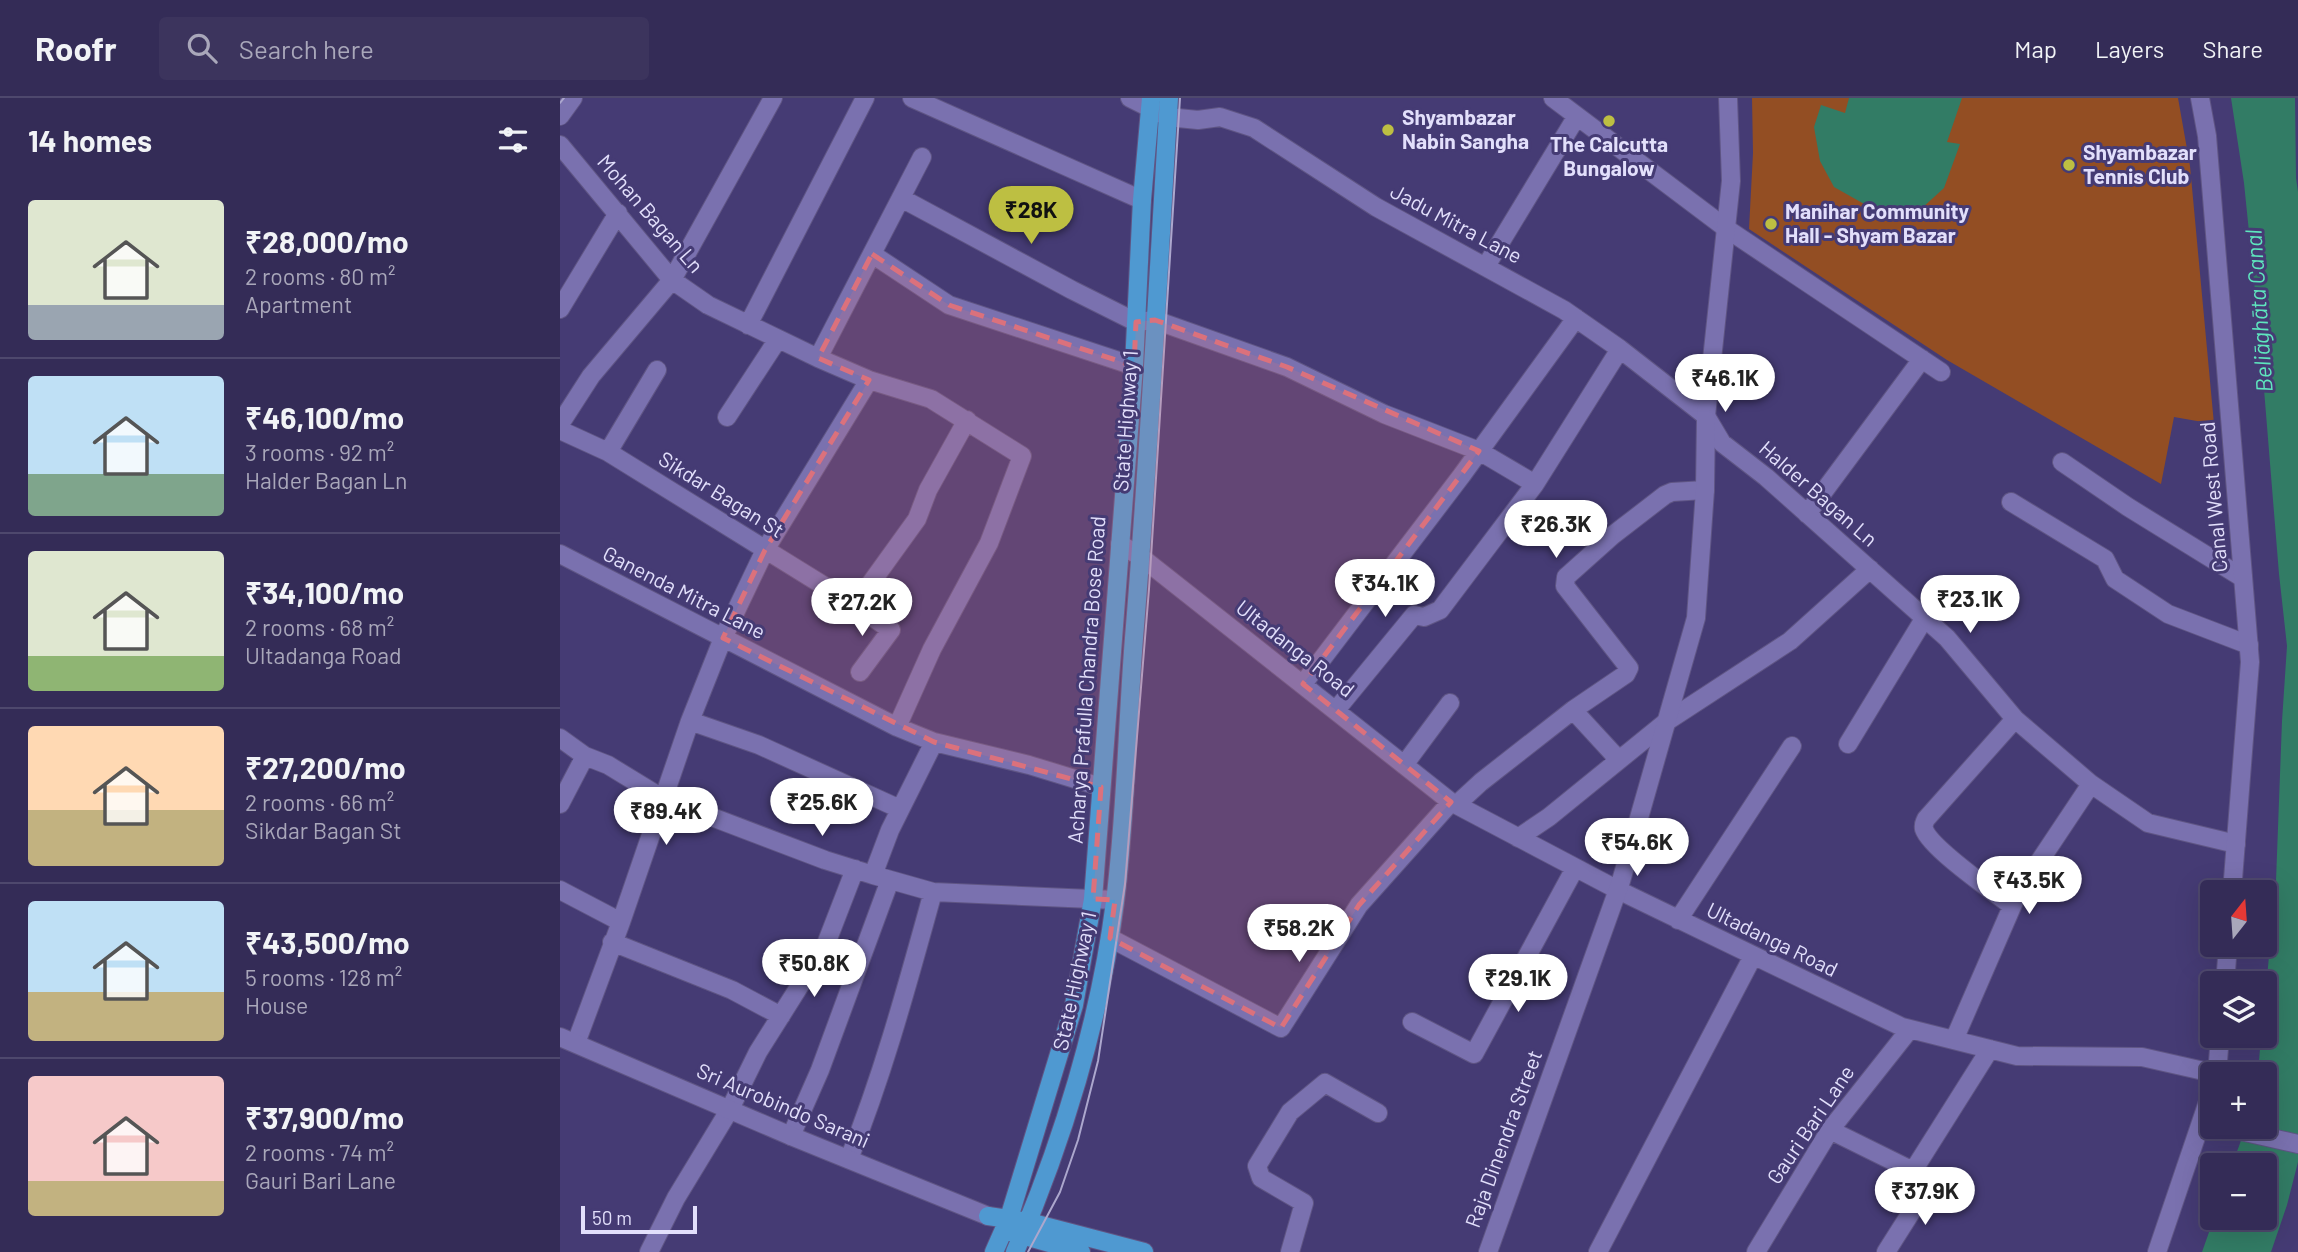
<!DOCTYPE html>
<meta charset="utf-8">
<style>
:root{--surface:#342c57;--page:#3c345d;--text:#f1f3f6;--muted:#a9a7ba;--line:#4e486d;--accent:#bdbf42}
body{margin:0;font-family:Barlow,sans-serif;background:var(--page);color:var(--text);height:100vh;display:flex;flex-direction:column;font-size:26px;white-space:nowrap}
*{box-sizing:border-box;margin:0}
p{font-size:23px;color:var(--muted)}
.icon{flex:none;width:38px;height:38px;fill:none;stroke:currentColor;stroke-width:2;stroke-linecap:round;stroke-linejoin:round}
.map{position:relative;flex:1;overflow:hidden}
.panel{display:flex;flex-direction:column;background:var(--surface);width:560px}
.panel>*{flex:none}
.needle{width:46px;rotate:17deg}
.tools{position:absolute;left:1640px;top:782px;display:grid;gap:14px}
.tools a{display:grid;place-items:center;width:77px;height:77px;border-radius:7px;background:var(--surface);box-shadow:0 7px 28px #0002,0 0 0 2px var(--line);font-size:35px}
.scale{position:absolute;left:21px;bottom:18px;width:116px;box-sizing:border-box;padding-left:7px;border:4px solid #e2dffb;border-top:0;font-size:19px;line-height:24px;white-space:nowrap;color:#e2dffb;-webkit-text-stroke:5px #453b74;paint-order:stroke}
.price{position:absolute;translate:-50% -60px;padding:0 16px;border-radius:24px;background:#fff;color:#222;font-size:23px;line-height:46px;filter:drop-shadow(0 2px 4px #0008)}
.price::after{content:'';position:absolute;left:50%;top:42px;width:21px;height:16px;margin-left:-10px;background:inherit;clip-path:polygon(0 0,100% 0,50% 100%)}
.price.active{background:var(--accent);color:#111}
ul{padding:0;list-style:none}
li{display:flex;align-items:center;gap:21px;height:175px;padding:0 28px}
li+li{border-top:2px solid var(--line)}
li span{display:grid;place-items:center;flex:none;width:196px;height:140px;border-radius:7px;color:#555}
li>.icon{margin-inline-start:auto}
span .icon{width:84px;height:84px;fill:#fffc;stroke-width:1}
li b{font-size:30px}
h2{display:flex;justify-content:space-between;align-items:center;height:84px;padding:0 28px;font-size:30px}
header{display:flex;align-items:center;gap:42px;box-sizing:border-box;height:98px;padding:0 35px;background:var(--surface);border-bottom:2px solid var(--line)}
header strong{font-size:33px}
nav{display:flex;gap:38px;margin-inline-start:auto;font-size:24px}
.search{width:490px;height:63px;background:var(--page);display:flex;align-items:center;gap:18px;box-sizing:border-box;padding:0 24px;border-radius:7px;color:var(--muted);font-size:26px}
main{display:flex;flex:1;min-height:0}
.map>svg:first-child{display:block}
.green{fill:#934e23}
.water{fill:#327c65}
.lines{fill:none;stroke-linecap:round;stroke-linejoin:round}
.street-casing{stroke:#5f5584;stroke-width:20}
.secondary-casing{stroke:#5f5584;stroke-width:20}
.primary-casing{stroke:#5f5584;stroke-width:20}
.street{stroke:#7a71af;stroke-width:18}
.secondary{stroke:#7a71af;stroke-width:18}
.primary{stroke:#4f99d1;stroke-width:18}
.tram{stroke:#aca7cd;stroke-width:2}
.marked{fill:#db717c;fill-opacity:0.2;stroke:#db717c;stroke-width:5;stroke-dasharray:14 9;stroke-linejoin:round}
.poi-dot{fill:#bdbf42;stroke:#453b74;stroke-width:2.5}
.labels{text-anchor:middle;stroke-width:6;stroke-linejoin:round;paint-order:stroke}
.poi-label{font-size:21px;font-weight:bold;fill:#e2dffb;stroke:#453b74;text-anchor:start}
.street-label{font-size:21px;fill:#e2dffb;stroke:#453b74}
.water-label{font-size:23px;font-style:italic;fill:#5ee7be;stroke:#453b74}
</style>
<header>
<strong>Roofr</strong>
<div class="search"><svg class="icon" aria-label="search" viewBox="0 0 24 24"><circle cx="10" cy="10" r="6"/><path d="M15 15l6 6"/></svg>Search here</div>
<nav><a>Map</a><a>Layers</a><a>Share</a></nav>
</header>
<main>
<section class="panel">
<h2>14 homes<svg class="icon" aria-label="filters" viewBox="0 0 24 24"><path d="M4 7h16M4 17h16"/><circle cx="9" cy="7" r="2"/><circle cx="15" cy="17" r="2"/></svg></h2>
<ul>
<li><span style="background:linear-gradient(#dfe7d0 75%,#9aa5b1 0)"><svg class="icon" aria-label="home" viewBox="0 0 24 24"><path d="M3 11l9-7 9 7M6 9v11h12V9"/></svg></span><div><b>₹28,000/mo</b><p>2 rooms · 80 m²</p><p>Apartment</p></div></li>
<li><span style="background:linear-gradient(#bfe0f5 70%,#7fa58c 0)"><svg class="icon" aria-label="home" viewBox="0 0 24 24"><path d="M3 11l9-7 9 7M6 9v11h12V9"/></svg></span><div><b>₹46,100/mo</b><p>3 rooms · 92 m²</p><p>Halder Bagan Ln</p></div></li>
<li><span style="background:linear-gradient(#dfe7d0 75%,#8fb573 0)"><svg class="icon" aria-label="home" viewBox="0 0 24 24"><path d="M3 11l9-7 9 7M6 9v11h12V9"/></svg></span><div><b>₹34,100/mo</b><p>2 rooms · 68 m²</p><p>Ultadanga Road</p></div></li>
<li><span style="background:linear-gradient(#ffd9b3 60%,#c2b280 0)"><svg class="icon" aria-label="home" viewBox="0 0 24 24"><path d="M3 11l9-7 9 7M6 9v11h12V9"/></svg></span><div><b>₹27,200/mo</b><p>2 rooms · 66 m²</p><p>Sikdar Bagan St</p></div></li>
<li><span style="background:linear-gradient(#bfe0f5 65%,#c2b280 0)"><svg class="icon" aria-label="home" viewBox="0 0 24 24"><path d="M3 11l9-7 9 7M6 9v11h12V9"/></svg></span><div><b>₹43,500/mo</b><p>5 rooms · 128 m²</p><p>House</p></div></li>
<li><span style="background:linear-gradient(#f6c9c9 75%,#c2b280 0)"><svg class="icon" aria-label="home" viewBox="0 0 24 24"><path d="M3 11l9-7 9 7M6 9v11h12V9"/></svg></span><div><b>₹37,900/mo</b><p>2 rooms · 74 m²</p><p>Gauri Bari Lane</p></div></li>
</ul>
</section>
<div class="map">
<svg width="1738" height="1154" viewBox="0 0 1738 1154">
<rect width="100%" height="100%" fill="#453b74"/>
<!-- green -->
<path class="green" d="M1192,0h426l12,68 24,258 -40,-7 -13,67 -214,-124 -198,-131 4,-76z"/>
<!-- water -->
<path class="water" d="M1289,0h113l-15,44 13,2 -16,44 -22,20 -23,3 -33,-6 -32,-18 -14,-26 -6,-34 7,-22 24,8z
M1671,0h64l1,80 2,14v970l-11,43 -16,47h-69l12,-34h50v-52l-32,-1 14,-38h18v-53h-6l3,-38h3l1,-37 11,-118 6,-160 5,-75 -8,-72 -19,-234 -16,-157z"/>
<g class="lines">
<!-- street casing -->
<g class="street-casing">
<path id="street" d="M352,0l230,102
M570,0l38,19 30,3 22,-3 34,11 122,79 188,103 56,39 86,67 16,27 44,34 181,161 68,81 76,65 57,39 88,21
M993,0l174,131 214,143
M0,47l112,135 36,25 110,53 51,22 62,19 91,57 -33,87 -57,106 -35,78
M341,100l171,92 64,32 19,-2 132,47 97,47 95,37 56,33
M312,156l77,51 185,61
M926,168l91,-150
M0,211l58,-96
M188,227l117,-227
M258,260l104,-201
M167,319l51,-78
M0,326l31,-48 81,-96 101,-182
M0,332l48,22 247,153 36,25 -31,42
M48,354l49,-82
M1502,364l66,45 115,71
M1451,404l94,57 10,20 53,35 81,31
M1247,416l115,-155
M560,446l21,13 310,245 167,88 284,137 115,29 125,1 75,17
M0,456l337,173 37,15 95,23 72,22
M295,507l62,-86 11,-29 39,-70
M743,586l159,-209 114,-157
M776,612l78,-95 10,2 16,-7 95,-126 85,-135
M1013,612l53,-36 3,-6 -64,-82 1,-9 47,-42 52,-40 7,-3 33,-2
M130,623l69,24 141,64
M0,640l25,18 23,9 54,33 163,62 48,15 60,17 182,8
M1288,646l76,-125
M844,667l46,-62
M0,706l25,-48
M896,707l25,-23 92,-72 46,50
M958,740l31,-21 117,-95 124,-81 80,-72
M313,777l17,-45 44,-88
M0,792l61,32
M1452,808c-18,-14 -82,-58 -88,-77 -1,-5 0,-5 2,-10l89,-100
M1118,822l114,-174
M550,840l171,90 78,-123 92,-103
M52,844l120,48 49,26
M852,924l62,32 101,-186
M1394,942l63,-145 74,-111
M16,945l45,-121 69,-201 33,-83 42,-88 104,-170
M1270,1032l83,41 44,25
M231,1038l29,-66 70,-190
M289,1061c35,-87 59,-177 84,-267
M1353,1073l77,-122
M89,1154l27,-54 54,-89 28,-57 68,-108 29,-75
M730,1154l14,-49 -43,-25 -4,-12 33,-54 35,-29 53,30
M1038,1154l155,-296
M1196,1154l74,-122 80,-101
M1326,1154l45,-71"/>
</g>
<!-- secondary casing -->
<g class="secondary-casing">
<path id="secondary" d="M1640,0l7,38 43,526 -18,230
M0,18l13,-18
M1665,886l3,-39
M0,939l231,99 197,80
M1657,976l3,-38
M1663,1029l75,17
M928,1154l133,-371 75,-263 9,-128 1,-74 25,-235 -3,-83
M1597,1154l55,-162"/>
</g>
<!-- primary casing -->
<g class="primary-casing">
<path id="primary" d="M428,1118l41,6 115,30
M451,1134l70,20
M434,1154l15,-34 65,-213 19,-106 41,-533 8,-166 9,-102
M455,1154c47,-108 85,-232 100,-350 11,-87 12,-176 19,-264 15,-180 24,-360 35,-540"/>
</g>
<!-- street -->
<use href="#street" class="street"/>
<!-- secondary -->
<use href="#secondary" class="secondary"/>
<!-- primary -->
<use href="#primary" class="primary"/>
<!-- tram -->
<path class="tram" d="M0,5l4,-5
M468,1154l32,-60 18,-52 20,-79 27,-177 24,-295 31,-491"/>
</g>
<!-- marked area -->
<path class="marked" d="M312,156l77,51 185,61 2,-44 19,-2 132,47 192,84 -176,233 148,118 -92,103 -78,123 -171,-90 5,-38 -22,-1 8,-112 -167,-45 -211,-104 42,-88 104,-170 -51,-22z"/>
<!-- markers -->
<g class="poi-dot">
<circle cx="1049" cy="23" r="7"/>
<circle cx="828" cy="32" r="7"/>
<circle cx="1509" cy="67" r="7"/>
<circle cx="1211" cy="126" r="7"/>
</g>
<g class="labels">
<!-- poi labels -->
<g class="poi-label">
<text x="842" y="27">Shyambazar<tspan x="842" dy="24">Nabin Sangha</tspan></text>
<text x="1049" y="54" text-anchor="middle">The Calcutta<tspan x="1049" dy="24">Bungalow</tspan></text>
<text x="1523" y="62">Shyambazar<tspan x="1523" dy="24">Tennis Club</tspan></text>
<text x="1225" y="121">Manihar Community<tspan x="1225" dy="24">Hall - Shyam Bazar</tspan></text>
</g>
<!-- street labels -->
<g class="street-label">
<text transform="translate(90 116) rotate(49)" y="7">Mohan Bagan Ln</text>
<text transform="translate(896 126) rotate(28)" y="7">Jadu Mitra Lane</text>
<text transform="translate(566 323) rotate(-86)" y="7">State Highway 1</text>
<text transform="translate(1258 396) rotate(41)" y="7">Halder Bagan Ln</text>
<text transform="translate(161 397) rotate(32)" y="7">Sikdar Bagan St</text>
<text transform="translate(1654 399) rotate(-95)" y="7">Canal West Road</text>
<text transform="translate(124 495) rotate(27)" y="7">Ganenda Mitra Lane</text>
<text transform="translate(735 551) rotate(38)" y="7">Ultadanga Road</text>
<text transform="translate(527 582) rotate(-86)" y="7">Acharya Prafulla Chandra Bose Road</text>
<text transform="translate(1212 842) rotate(26)" y="7">Ultadanga Road</text>
<text transform="translate(515 883) rotate(-78)" y="7">State Highway 1</text>
<text transform="translate(223 1008) rotate(23)" y="7">Sri Aurobindo Sarani</text>
<text transform="translate(1251 1027) rotate(-56)" y="7">Gauri Bari Lane</text>
<text transform="translate(944 1041) rotate(-70)" y="7">Raja Dinendra Street</text>
</g>
<!-- water labels -->
<g class="water-label">
<text transform="translate(1699 213) rotate(-94)" y="8">Beliāghāta Canal</text>
</g>
</g>
</svg>
<div class="tools">
<a><svg class="needle" viewBox="-14 -14 28 28"><path d="M0-13l5 13h-10z" fill="#e53935"/><path d="M0 13l5-13h-10z" fill="#a9a7ba"/></svg></a>
<a><svg class="icon" aria-label="layers" viewBox="0 0 24 24"><path d="M12 4l9 5-9 5-9-5zM3 14l9 5 9-5"/></svg></a>
<a>+</a>
<a>−</a>
</div>
<div class="scale">50 m</div>
<b class="price active" style="left:471px;top:148px">₹28K</b>
<b class="price" style="left:1165px;top:316px">₹46.1K</b>
<b class="price" style="left:996px;top:462px">₹26.3K</b>
<b class="price" style="left:825px;top:521px">₹34.1K</b>
<b class="price" style="left:1410px;top:537px">₹23.1K</b>
<b class="price" style="left:302px;top:540px">₹27.2K</b>
<b class="price" style="left:262px;top:740px">₹25.6K</b>
<b class="price" style="left:106px;top:749px">₹89.4K</b>
<b class="price" style="left:1077px;top:780px">₹54.6K</b>
<b class="price" style="left:1469px;top:818px">₹43.5K</b>
<b class="price" style="left:739px;top:866px">₹58.2K</b>
<b class="price" style="left:254px;top:901px">₹50.8K</b>
<b class="price" style="left:958px;top:916px">₹29.1K</b>
<b class="price" style="left:1365px;top:1129px">₹37.9K</b>
</div>
</main>
